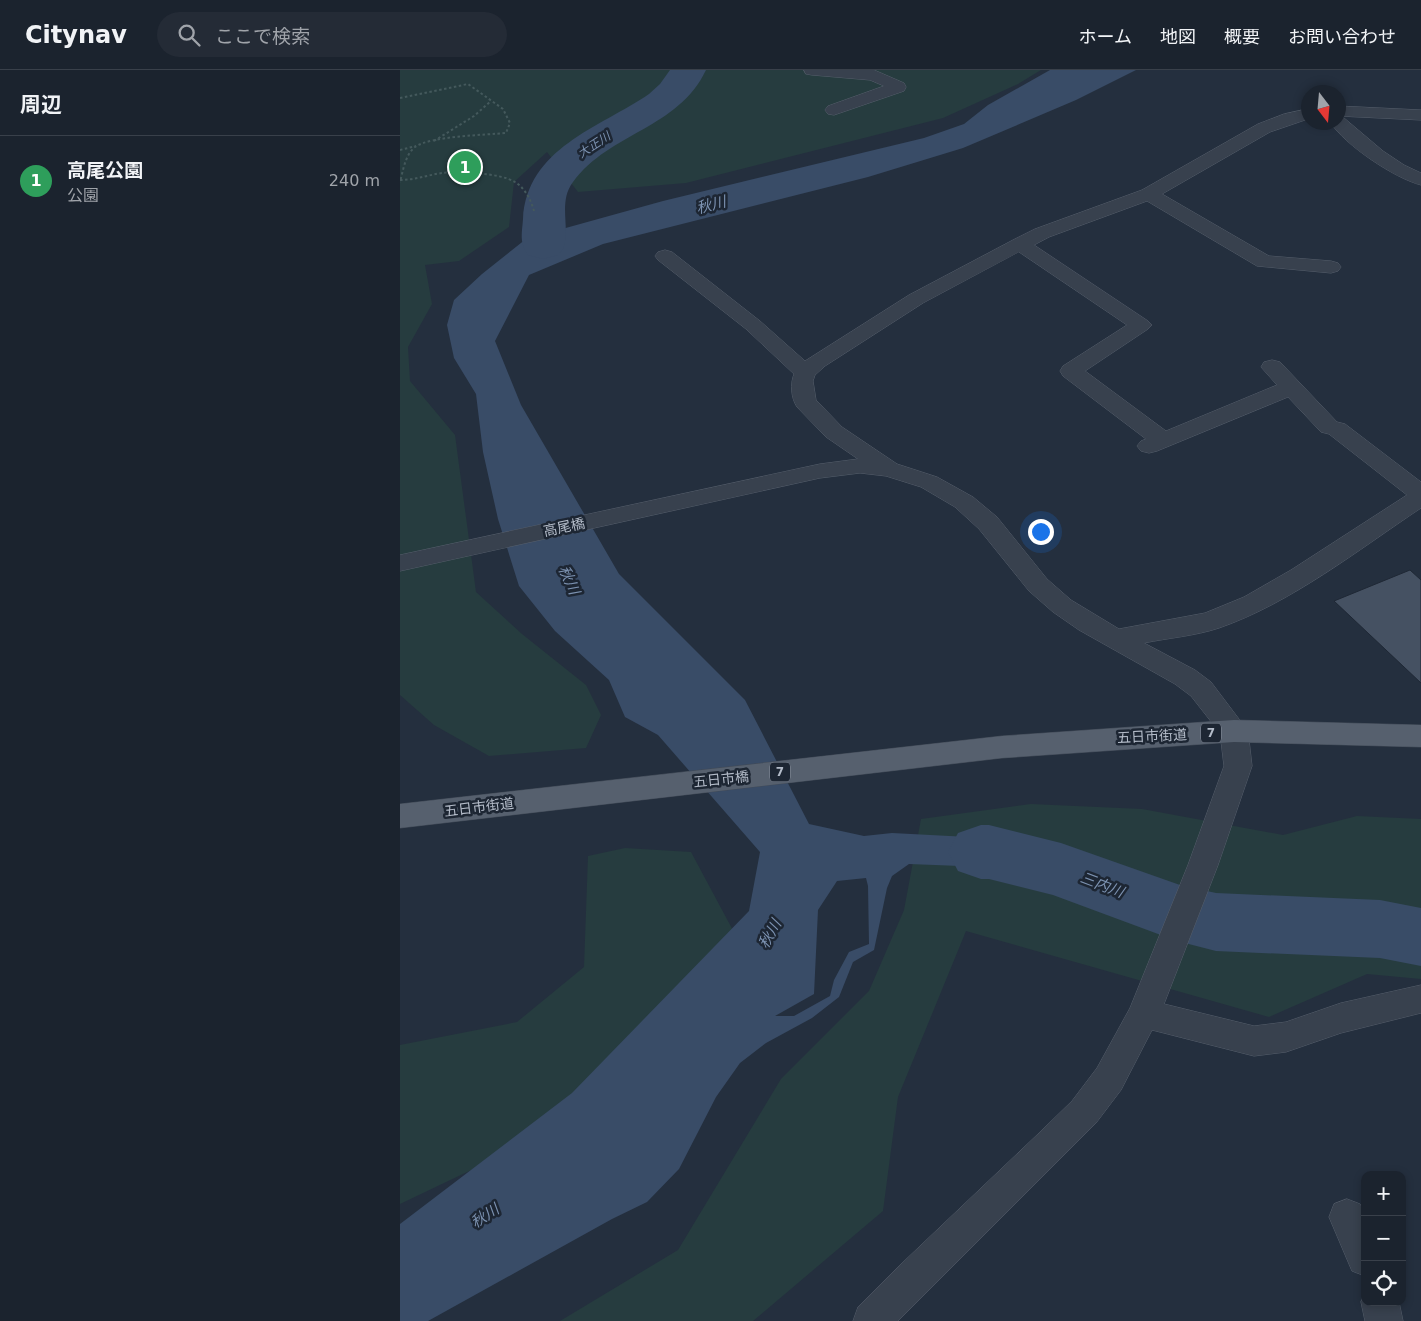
<!DOCTYPE html>
<html lang="ja">
<head>
<meta charset="utf-8">
<style>
	body { margin:0; font-family:"DejaVu Sans","Noto Sans JP",sans-serif; background:#242b36; color:#f1f3f6 }
	.controls { position:absolute; right:15px; bottom:15px; display:grid; overflow:hidden; border-radius:10px; box-shadow:0 2px 8px #0003 }
	.controls button { width:45px; height:45px; display:grid; place-items:center; padding:0; border:0; border-bottom:1px solid #39404a; background:#1b232e; color:#f1f3f6; font:25px sans-serif }
	.compass { position:absolute; left:901px; top:15px; width:45px; height:45px; border-radius:50%; background:#1b232e; box-shadow:0 2px 8px #0003; rotate:164deg }
	.you { position:absolute; left:640px; top:461px; width:18px; height:18px; margin:-12px; border:4px solid #fff; border-radius:50%; background:#1a73e8; box-shadow:0 0 0 8px #1a73e833 }
	.badge { display:grid; place-items:center; width:32px; height:32px; border-radius:50%; background:#b45309; color:#fff; font-size:16px; font-weight:700 }
	.pin { position:absolute; translate:-50% -50%; border:2px solid #fff; box-shadow:0 1px 5px #0006 }
	.list { margin:0; padding:0; list-style:none }
	h2 { display:flex; justify-content:space-between; align-items:center; height:65px; margin:0; padding:0 20px; font-size:21px }
	h2 small { font-size:16px; font-weight:400; color:#a0a4aa }
	.list li { display:grid; grid-template-columns:32px 1fr auto; gap:15px; align-items:center; box-sizing:border-box; height:90px; padding:0 20px; border-top:1px solid #39404a }
	.list b { display:block; font-size:19px; white-space:nowrap }
	.list p { margin:0; font-size:16px; white-space:nowrap; color:#a0a4aa }
	.list em { font-size:16px; font-style:normal; color:#a0a4aa }
	.icon { flex:none; width:28px; height:28px; fill:none; stroke:currentColor; stroke-width:2; stroke-linecap:round; stroke-linejoin:round }
	.map { position:relative; flex:none; width:1021px; height:1251px; overflow:hidden }
	header { display:flex; align-items:center; gap:30px; box-sizing:border-box; height:70px; padding:0 25px; background:#1b232e; border-bottom:1px solid #39404a }
	header strong { font-size:24px }
	nav { display:flex; gap:28px; margin-inline-start:auto; font-size:18px }
	.search { width:350px; height:45px; background:#242b36; display:flex; align-items:center; gap:12px; box-sizing:border-box; padding:0 18px; border-radius:28px; color:#a0a4aa; font-size:19px }
	main { display:flex }
	aside { flex:1; background:#1b232e }
	.map>svg:first-child { display:block }
	.green { fill:#263c3f }
	.water { fill:#394c67; fill-rule:evenodd }
	.lines { fill:none; stroke-linecap:round; stroke-linejoin:round }
	.river { fill:#394c67; fill-rule:evenodd }
	.building { fill:#455162; stroke:#1f2835 }
	.minor-casing { stroke:#565f6c; stroke-width:1 }
	.major-casing { stroke:#414a57; stroke-width:1 }
	.path { stroke:#44595c; stroke-width:2; stroke-dasharray:2.5 2.5; stroke-linecap:butt }
	.minor { fill:#38414e; fill-rule:evenodd }
	.major { fill:#56606e; fill-rule:evenodd }
	.labels { text-anchor:middle; stroke-width:5; stroke-linejoin:round; paint-order:stroke }
	.far-water-label { font-size:12px; font-style:italic; fill:#7c92b1; stroke:#1d2633 }
	.shield { fill:#1d2633; stroke:#878f9c; stroke-width:1 }
	.shield-label { font-size:12px; font-weight:bold; fill:#b4bcc9 }
	.street-label { font-size:14px; fill:#b4bcc9; stroke:#1d2633 }
	.water-label { font-size:15px; font-style:italic; fill:#7c92b1; stroke:#1d2633 }
</style>
</head>
<body>
<header>
<strong>Citynav</strong>
<div class="search"><svg class="icon" aria-label="search" viewBox="0 0 24 24"><circle cx="10" cy="10" r="6"/><path d="M15 15l6 6"/></svg>ここで検索</div>
<nav><a>ホーム</a><a>地図</a><a>概要</a><a>お問い合わせ</a></nav>
</header>
<main>
<aside>
<h2>周辺<small></small></h2>
<ul class="list">
<li><span class="badge" style="background:#2e9e5b">1</span><div><b>高尾公園</b><p>公園</p></div><em>240 m</em></li>
</ul>
</aside>
<div class="map">
<svg width="1021" height="1251" viewBox="0 0 1021 1251">
	<rect width="100%" height="100%" fill="#242f3e"/>
	<!-- green -->
	<g class="green">
		<path d="M0 0H641L618 14 543 48 286 113 178 122 147 82 114 112 109 157 59 191 25 195 32 234 8 277 10 311 55 365 76 522 122 564 186 615 201 645 186 678 89 686 34 655 0 625Z"/>
		<path d="M631 734 742 739 883 765 957 746 1021 749V909L967 904 869 947 566 861 498 1027 483 1141 353 1251H160L278 1180 381 1009 469 921 504 840 521 749Z"/>
		<path d="M225 778 291 782 336 866 155 1060 0 1134V975L117 952 184 897 188 786Z"/>
	</g>
	<!-- water -->
	<path class="water" d="M650 0H736L676 30 563 78 468 107 203 174 129 205 95 271 121 335 219 504 345 630 409 754 464 766 492 763 607 769 661 800 509 794 492 806 487 818 474 880 453 892 439 927 412 948 366 973 340 993 316 1027 279 1099 247 1132 212 1149 28 1251H0V1154L172 1023 349 841 360 782 258 665 225 647 209 610 155 561 119 516 98 449 83 382 76 324 54 288 47 255 54 230 82 204 126 169 263 131 524 68 564 54 588 35ZM466 808 468 816 469 874 449 882 434 910 430 926 394 946H375L414 924 418 840 437 811Z"/>
	<g class="lines">
		<!-- river -->
		<g class="river">
			<path d="M270 0H306C278 59 210 62 173 112 158 132 170 156 164 176 164 179 160 182 158 185L143 189 128 185C119 172 122 164 123 149 127 78 199 58 249 24L260 14Z"/>
			<path d="M581 755H589L661 773 780 815 816 823 980 830 1021 838V896L980 888 816 881 777 871 653 825 589 809H581L558 801 548 782 558 763Z"/>
		</g>
	</g>
	<!-- building -->
	<path class="building" d="M1010 500 1021 510V613L934 531Z"/>
	<g class="lines">
		<!-- minor casing -->
		<g class="minor-casing">
			<g id="minor">
				<path d="M404 0H474L504 13 506 17 504 21 434 45 428 44 425 40 428 36 484 16 470 10 412 5 406 4Z"/>
				<path d="M938 36 1021 40V50L938 46Z"/>
				<path d="M908 39V49L870 62 762 124 869 186 931 191 938 193 941 197 938 201 931 203 857 196 747 131 649 167 634 175 748 251 752 255 748 259 685 301 766 361 877 315 861 297 864 292 872 290 880 292 937 352 945 354 1021 412V438C958 480 891 533 819 558 795 566 768 568 744 573L795 600 811 612 848 661 852 696 818 795 764 934 854 956 886 952 941 933 1021 915V943L941 963 886 982 854 986 752 960 721 1020 696 1053 498 1251H453L458 1237 498 1197 638 1064 672 1031 697 998 730 938 788 795 824 696 820 663 791 626 775 614 679 560 653 542 629 521 579 459 555 437 521 417 486 406 460 403 420 408 0 501V485L420 394 458 389 426 367 397 337C391 328 390 314 394 304L346 259 258 190 255 186 258 182 265 180 272 182 360 251 405 291 509 225 613 170 635 159 742 120 858 54 884 44ZM619 182 727 255 663 296 660 301 663 306 746 369 741 371 737 376 741 381 749 383 757 381 888 327 921 362 929 364 1007 425 891 500 844 527 805 543 719 559 671 530 647 509 597 447 573 427 537 407 497 394 442 357 416 330 413 311 415 305 425 296 523 233Z"/>
				<path d="M938 47 944 48 983 81 1004 95 1021 103V115C994 108 945 75 930 52H938Z"/>
				<path d="M947 1129 960 1134 965 1145V1206L952 1201 929 1147 934 1134Z"/>
				<path d="M965 1223V1232H999L1003 1251H965L961 1232Z"/>
			</g>
		</g>
		<!-- major casing -->
		<g class="major-casing">
			<path id="major" d="M834 650 1021 655V677L834 672 602 688 0 758V734L602 666Z"/>
		</g>
		<!-- path -->
		<g class="path">
			<path d="M0 28 68 14 103 39 110 53 106 63C86 65 30 66 15 77 5 85 3 101 0 112"/>
			<path d="M34 71 74 46 91 31"/>
			<path d="M0 80 16 76"/>
			<path d="M0 110C15 110 28 105 42 103 60 101 100 103 115 112 125 118 131 130 134 141"/>
		</g>
		<!-- minor -->
		<use href="#minor" class="minor"/>
		<!-- major -->
		<use href="#major" class="major"/>
	</g>
	<g class="labels">
		<!-- far-water labels -->
		<g class="far-water-label">
			<text transform="translate(194 75) rotate(-33)" y="4">大正川</text>
		</g>
		<!-- shield labels -->
		<g class="shield">
			<rect x="801" y="653.5" width="20" height="19" rx="4"/>
			<rect x="370" y="692.5" width="20" height="19" rx="4"/>
		</g>
		<g class="shield-label">
			<text x="811" y="667">7</text>
			<text x="380" y="706">7</text>
		</g>
		<!-- street labels -->
		<g class="street-label">
			<text transform="translate(164 457) rotate(-12)" y="5">高尾橋</text>
			<text transform="translate(752 666) rotate(-3)" y="5">五日市街道</text>
			<text transform="translate(321 709) rotate(-6)" y="5">五日市橋</text>
			<text transform="translate(79 737) rotate(-7)" y="5">五日市街道</text>
		</g>
		<!-- water labels -->
		<g class="water-label">
			<text transform="translate(311 135) rotate(-14)" y="5">秋川</text>
			<text transform="translate(169 510) rotate(66)" y="5">秋川</text>
			<text transform="translate(702 815) rotate(21)" y="5">三内川</text>
			<text transform="translate(370 864) rotate(-61)" y="5">秋川</text>
			<text transform="translate(85 1146) rotate(-34)" y="5">秋川</text>
		</g>
	</g>
</svg>
<div class="controls">
<button>+</button>
<button>−</button>
<button><svg class="icon" aria-label="locate" viewBox="0 0 24 24"><circle cx="12" cy="12" r="6"/><path d="M12 2v4M12 18v4M2 12h4M18 12h4"/></svg></button>
</div>
<svg class="compass" viewBox="-18 -18 36 36"><path d="M0-13l5 13h-10z" fill="#e53935"/><path d="M0 13l5-13h-10z" fill="#a0a4aa"/></svg>
<div class="you"></div>
<div class="pin badge" style="left:65px;top:97px;background:#2e9e5b">1</div>
</div>
</main>
</body>
</html>
